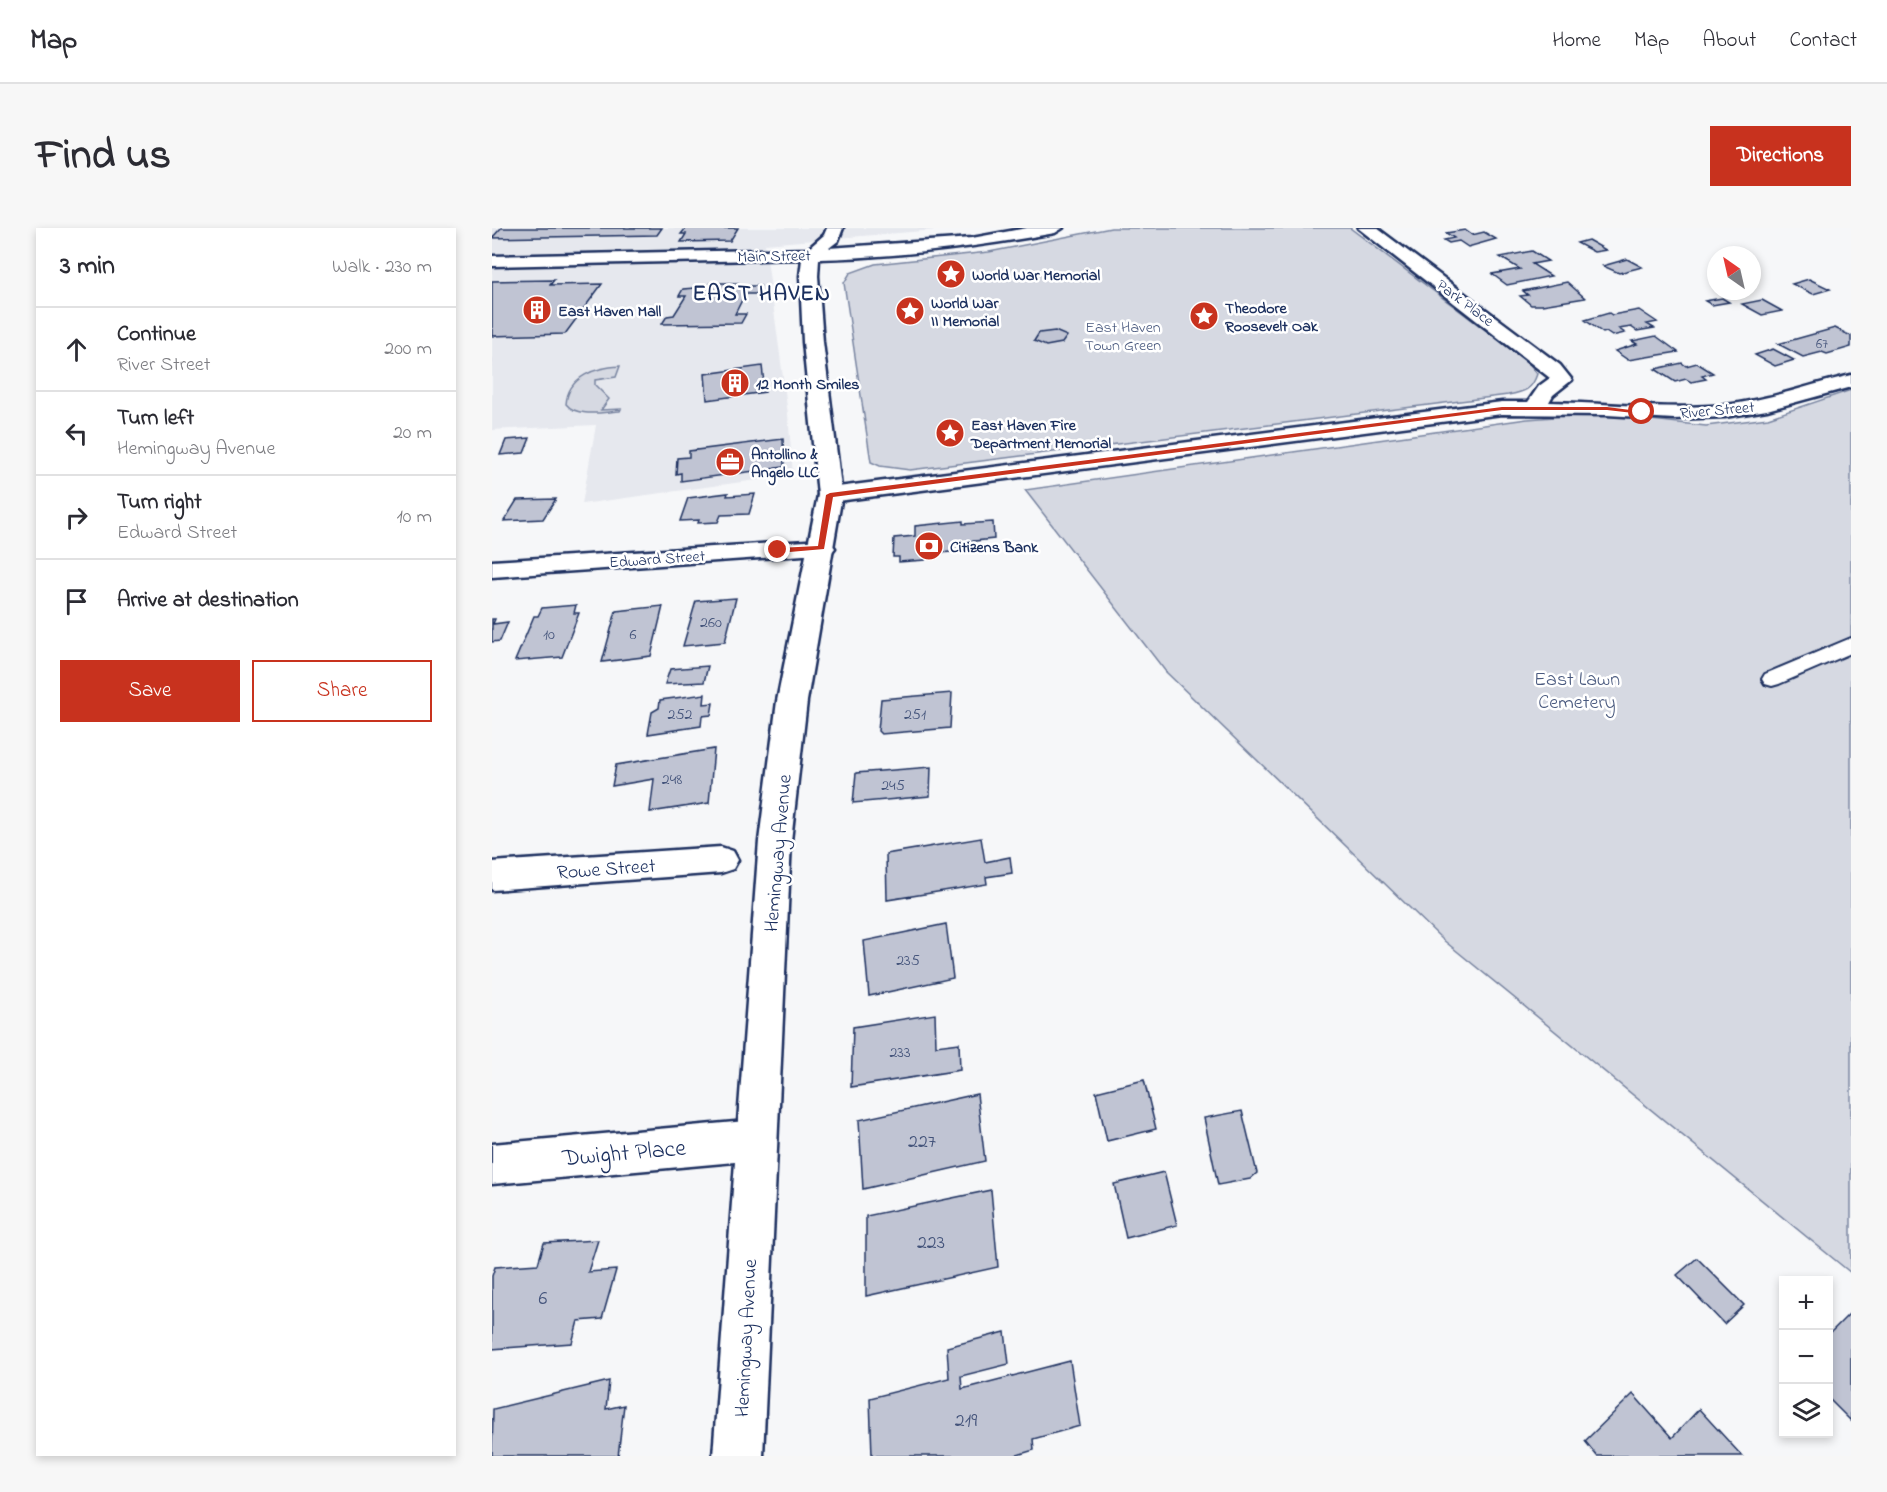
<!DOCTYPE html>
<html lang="en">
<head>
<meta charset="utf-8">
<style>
	body { margin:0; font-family:"Indie Flower",sans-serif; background:#f7f7f7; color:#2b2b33 }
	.controls { position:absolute; right:18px; bottom:18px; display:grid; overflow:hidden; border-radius:0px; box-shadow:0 3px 9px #0003 }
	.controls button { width:54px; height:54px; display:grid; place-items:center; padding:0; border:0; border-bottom:2px solid #e1e1e2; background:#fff; color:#2b2b33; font:30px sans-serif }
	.compass { position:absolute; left:1215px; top:18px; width:54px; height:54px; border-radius:50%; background:#fff; box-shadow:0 3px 9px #0003; rotate:326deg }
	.stop { position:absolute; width:18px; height:18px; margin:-14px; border:4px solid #c8321e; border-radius:50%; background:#fff }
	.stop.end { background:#c8321e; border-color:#fff; box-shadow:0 2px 6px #0008 }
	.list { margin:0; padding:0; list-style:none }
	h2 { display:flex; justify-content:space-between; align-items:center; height:78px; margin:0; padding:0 24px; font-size:26px }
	h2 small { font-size:20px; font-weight:400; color:#7c7c81 }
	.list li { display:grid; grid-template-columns:39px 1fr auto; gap:18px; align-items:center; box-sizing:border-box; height:84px; padding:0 24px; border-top:2px solid #e1e1e2 }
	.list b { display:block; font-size:22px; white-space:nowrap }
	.list p { margin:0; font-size:20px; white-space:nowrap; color:#7c7c81 }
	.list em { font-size:20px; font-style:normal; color:#7c7c81 }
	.actions { display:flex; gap:12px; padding:18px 24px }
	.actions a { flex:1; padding:14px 0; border:2px solid #c8321e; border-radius:0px; text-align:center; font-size:21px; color:#c8321e }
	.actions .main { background:#c8321e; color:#fff }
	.icon { flex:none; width:33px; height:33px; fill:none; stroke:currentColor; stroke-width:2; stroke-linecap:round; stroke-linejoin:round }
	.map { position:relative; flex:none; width:1359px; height:1228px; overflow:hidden; border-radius:0px }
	header { display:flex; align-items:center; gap:36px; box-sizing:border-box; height:84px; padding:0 30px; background:#fff; border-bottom:2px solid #e1e1e2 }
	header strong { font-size:28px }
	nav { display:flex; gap:33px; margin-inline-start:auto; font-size:21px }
	.intro { display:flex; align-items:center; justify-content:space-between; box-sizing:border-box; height:144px; padding:0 36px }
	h1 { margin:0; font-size:42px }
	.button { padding:15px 27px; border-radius:0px; background:#c8321e; color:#fff; font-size:21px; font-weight:700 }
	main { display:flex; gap:36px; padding:0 36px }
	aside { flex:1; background:#fff; border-radius:0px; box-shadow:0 3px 9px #0003 }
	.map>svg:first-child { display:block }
	.built { fill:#e6e8ee }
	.green { fill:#d6d9e2; stroke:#7884a0; stroke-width:1.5 }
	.building { fill:#c0c4d3; stroke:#1b2f5e; stroke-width:1.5 }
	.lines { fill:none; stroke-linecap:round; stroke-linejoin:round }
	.lane-casing { stroke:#1b2f5e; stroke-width:4 }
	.street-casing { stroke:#1b2f5e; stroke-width:5 }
	.secondary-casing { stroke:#1b2f5e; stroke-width:5 }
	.lane { fill:#fff; fill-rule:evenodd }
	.street { fill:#fff; fill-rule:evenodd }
	.secondary { fill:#fff; fill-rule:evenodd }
	.route { fill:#c8321e }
	.labels { text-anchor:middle; stroke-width:5; stroke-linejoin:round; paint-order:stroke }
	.far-number-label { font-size:14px; fill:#44547b }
	.far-street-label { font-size:16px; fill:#1b2f5e; stroke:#fff }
	.far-poi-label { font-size:16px; font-weight:bold; fill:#1b2f5e; stroke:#fff; text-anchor:start }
	.far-park-label { font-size:16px; fill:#4a5a7f; stroke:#fff }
	.number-label { font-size:16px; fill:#44547b }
	.park-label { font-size:20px; fill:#4a5a7f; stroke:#fff }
	.street-label { font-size:20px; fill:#1b2f5e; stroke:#fff }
	.near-number-label { font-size:20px; fill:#44547b }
	.far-district-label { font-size:22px; font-weight:bold; letter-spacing:1.5px; fill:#1b2f5e; stroke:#fff }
	.near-street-label { font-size:24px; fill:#1b2f5e; stroke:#fff }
</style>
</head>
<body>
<header>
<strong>Map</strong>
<nav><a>Home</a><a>Map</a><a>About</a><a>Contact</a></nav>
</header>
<div class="intro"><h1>Find us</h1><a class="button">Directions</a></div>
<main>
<aside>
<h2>3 min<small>Walk · 230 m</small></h2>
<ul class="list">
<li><svg class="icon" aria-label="ahead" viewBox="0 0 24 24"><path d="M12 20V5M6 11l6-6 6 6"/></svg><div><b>Continue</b><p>River Street</p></div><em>200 m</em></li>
<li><svg class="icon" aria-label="left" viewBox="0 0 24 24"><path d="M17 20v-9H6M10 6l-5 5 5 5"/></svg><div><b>Turn left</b><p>Hemingway Avenue</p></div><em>20 m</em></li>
<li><svg class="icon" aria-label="right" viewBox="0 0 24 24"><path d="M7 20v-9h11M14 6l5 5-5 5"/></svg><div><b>Turn right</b><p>Edward Street</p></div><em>10 m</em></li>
<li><svg class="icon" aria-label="arrive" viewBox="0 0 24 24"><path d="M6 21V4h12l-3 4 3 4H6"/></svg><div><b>Arrive at destination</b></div></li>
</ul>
<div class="actions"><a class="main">Save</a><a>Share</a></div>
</aside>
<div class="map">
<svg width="1359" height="1228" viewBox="0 0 1359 1228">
	<rect width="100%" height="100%" fill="#f6f7f9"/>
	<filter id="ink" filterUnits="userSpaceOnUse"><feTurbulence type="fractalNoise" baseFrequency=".0167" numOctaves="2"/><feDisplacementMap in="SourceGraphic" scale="12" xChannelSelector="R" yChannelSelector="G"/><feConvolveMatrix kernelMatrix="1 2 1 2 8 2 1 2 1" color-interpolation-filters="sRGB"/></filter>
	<g filter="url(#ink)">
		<!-- built -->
		<path class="built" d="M0 0H467L273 16 296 186 301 247 90 276 104 197 0 202Z"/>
		<!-- green -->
		<g class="green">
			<path d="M619 0H858L1037 135 1045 146C1040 162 1032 164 1016 167L418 242 388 238 379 234 352 55 358 45 383 36 497 24Z"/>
			<path d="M128 138 124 149 103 152V157L117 171 109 182 129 181 128 183C111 184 85 190 74 176 76 148 105 139 128 138Z"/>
			<path d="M1359 162V1045L950 711 674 444 533 262 1035 191 1105 186 1214 198 1276 190Z"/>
		</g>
		<!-- building -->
		<g class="building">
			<path d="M9 0H170L165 7 0 10Z"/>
			<path d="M194 0H246L238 13 189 14 194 6H189Z"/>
			<path d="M973 2 980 7 992 4 1004 11 976 19 967 13 957 15 952 12 962 10 954 5Z"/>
			<path d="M1096 12 1114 22 1102 24 1085 15Z"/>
			<path d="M1040 23 1056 33 1040 36 1059 48 1015 57 1000 46 1028 41 1008 29Z"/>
			<path d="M1135 31 1150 39 1127 45 1111 38Z"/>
			<path d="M1317 51 1338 61 1321 66 1300 56Z"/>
			<path d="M62 52 58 57 110 56 73 106 0 108V53Z"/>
			<path d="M1075 54 1093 70 1050 77H1039L1028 68 1036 67 1031 63Z"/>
			<path d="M218 55H246L245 58H268L264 66H253L243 86H254L249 95 170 96 175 88 182 87 194 68H187L191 61 216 59Z"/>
			<path d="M1230 70 1237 74 1220 77 1213 73Z"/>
			<path d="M1270 72 1290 83 1270 87 1250 76Z"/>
			<path d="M1147 82 1165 94 1155 96 1162 100 1145 103 1139 99 1127 101 1133 105 1120 108 1114 104 1111 105 1093 92 1117 85 1120 87Z"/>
			<path d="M1343 100 1359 108V119L1335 126 1330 124 1311 129 1286 116Z"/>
			<path d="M563 103 575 108 570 115 554 118 542 113 547 105Z"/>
			<path d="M1164 108 1186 124 1136 132 1123 123 1145 116 1140 113Z"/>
			<path d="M1281 121 1302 132 1283 138 1263 127Z"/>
			<path d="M1190 135 1194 138 1205 135 1221 145 1210 148 1214 151 1199 154 1194 151 1183 154 1163 141Z"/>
			<path d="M270 138 273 164 215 172 213 146Z"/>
			<path d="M38 210 32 225 8 227 14 212Z"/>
			<path d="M291 211 292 239 189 253V245L184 246 185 230 197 229V223Z"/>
			<path d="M236 265 235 268 263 266 257 286 229 287 226 294 206 295 207 292 188 293 196 270Z"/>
			<path d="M64 271 51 291 12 293 25 272Z"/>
			<path d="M471 293V296L501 294 502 311 473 314V323L433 326V332L407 334V329H401L402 310 423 308V298Z"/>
			<path d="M244 370 233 414 191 418 204 373Z"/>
			<path d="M84 377 82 385H87L70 429 23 433 42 388H46L50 380Z"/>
			<path d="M171 378 159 428 110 434 124 383Z"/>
			<path d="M0 391H3L1 396 16 394 8 413 0 414Z"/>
			<path d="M216 438 212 454 173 456 178 441Z"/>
			<path d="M460 465 458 500 389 506 386 503 389 471Z"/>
			<path d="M213 466 212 476 221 475 219 487 210 488 209 498 156 506 160 484 167 480 168 472Z"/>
			<path d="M222 521 217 575 158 584 162 551 120 558 124 537Z"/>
			<path d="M439 539 438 568 361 575 364 545Z"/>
			<path d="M489 610 493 634 518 629 520 645 494 649 495 656 395 672 394 626Z"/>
			<path d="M454 696 461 750 377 768 372 713Z"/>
			<path d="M443 786 444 818 467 815 468 842 359 859 361 799Z"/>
			<path d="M652 852 664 901 615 913 604 864Z"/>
			<path d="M485 866 493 933 371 961 367 892Z"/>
			<path d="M750 883 765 945 758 951 726 957 712 890Z"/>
			<path d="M672 944 685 997 634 1010 622 956Z"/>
			<path d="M499 962 506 1039 374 1068V988Z"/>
			<path d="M106 1012 96 1044 124 1042 110 1091 86 1093 80 1115 0 1121V1048L3 1039 46 1036 52 1015Z"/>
			<path d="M1205 1030 1252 1077 1232 1096 1185 1047Z"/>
			<path d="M1359 1084V1193L1336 1170V1107Z"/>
			<path d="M513 1104 517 1136 469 1148 470 1161 578 1133 588 1198 541 1211 542 1222 522 1228H380L378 1170 457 1150 455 1119Z"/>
			<path d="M117 1153 114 1181 132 1177 126 1228H0L1 1181Z"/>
			<path d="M1141 1166 1180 1210 1207 1181 1250 1228H1105L1093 1213Z"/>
		</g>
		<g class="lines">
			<!-- lane casing -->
			<g class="lane-casing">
				<path id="lane" d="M1359 410V425L1287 456 1280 458 1273 456 1270 451 1273 446Z"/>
			</g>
			<!-- street casing -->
			<g class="street-casing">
				<g id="street">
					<path d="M866 0H885L1068 137 1080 152 1061 167 1057 174C1115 175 1175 182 1233 177 1276 172 1317 157 1359 147V159L1275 182 1233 189 1182 191 1115 187 1010 186 338 274 330 272 326 267 330 262 338 260 1010 174H1036L1047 158 1058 150Z"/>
					<path d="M330 312 339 315 343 320 339 325 0 349V333Z"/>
					<path d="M229 619 241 623 246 632 241 641 229 645 0 662V634Z"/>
					<path d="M265 892 279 898 285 912 279 926 265 932 0 956V916Z"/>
				</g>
			</g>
			<!-- secondary casing -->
			<g class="secondary-casing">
				<path id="secondary" d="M335 0H351L346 13 337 20 480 10 535 0H571L563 5C485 19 407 29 327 31L326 48 331 114 350 267 315 473 299 613 271 1228H221L267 613 285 473 326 267 311 114 308 48 310 31 0 38V28L316 21 332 7Z"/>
			</g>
			<!-- lane -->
			<use href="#lane" class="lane"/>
			<!-- street -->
			<use href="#street" class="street"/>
			<!-- secondary -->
			<use href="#secondary" class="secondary"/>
		</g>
	</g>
	<!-- route -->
	<path class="route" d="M1010 179H1115L1154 184 1150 186 1115 182H1010L341 269 332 321 286 325 283 322 286 320 326 318 334 267 338 265Z"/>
	<!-- icons -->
	<defs>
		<g id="sight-disc" transform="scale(1.5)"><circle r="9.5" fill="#c8321e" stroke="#fff"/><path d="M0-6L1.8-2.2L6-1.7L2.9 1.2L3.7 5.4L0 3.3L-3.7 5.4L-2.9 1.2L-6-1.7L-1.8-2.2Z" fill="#fff"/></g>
		<g id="building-disc" transform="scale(1.5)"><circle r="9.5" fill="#c8321e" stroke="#fff"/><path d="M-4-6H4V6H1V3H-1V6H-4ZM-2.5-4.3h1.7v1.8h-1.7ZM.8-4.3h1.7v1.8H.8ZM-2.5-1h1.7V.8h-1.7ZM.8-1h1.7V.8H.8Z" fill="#fff"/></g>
		<g id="office-disc" transform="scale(1.5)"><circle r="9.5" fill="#c8321e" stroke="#fff"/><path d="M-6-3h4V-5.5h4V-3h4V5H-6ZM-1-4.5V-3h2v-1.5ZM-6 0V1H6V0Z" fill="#fff"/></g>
		<g id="bank-disc" transform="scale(1.5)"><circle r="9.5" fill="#c8321e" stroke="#fff"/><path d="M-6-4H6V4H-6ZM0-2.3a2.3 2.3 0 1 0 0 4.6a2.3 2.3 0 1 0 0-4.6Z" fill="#fff"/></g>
	</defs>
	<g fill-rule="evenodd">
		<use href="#sight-disc" x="459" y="46"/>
		<use href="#building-disc" x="45" y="82"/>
		<use href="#sight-disc" x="418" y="83"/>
		<use href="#sight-disc" x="712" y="88"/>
		<use href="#building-disc" x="243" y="155"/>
		<use href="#sight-disc" x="458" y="205"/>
		<use href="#office-disc" x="238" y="234"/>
		<use href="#bank-disc" x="437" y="318"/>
	</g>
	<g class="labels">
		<!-- far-number labels -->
		<g class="far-number-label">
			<text x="1330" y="120">67</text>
		</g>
		<!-- far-street labels -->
		<g class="far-street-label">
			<text transform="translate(282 27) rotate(-1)" y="6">Main Street</text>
			<text transform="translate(974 74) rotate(37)" y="6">Park Place</text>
			<text transform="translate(1225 181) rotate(-5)" y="6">River Street</text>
			<text transform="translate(165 330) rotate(-4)" y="6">Edward Street</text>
		</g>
		<!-- far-poi labels -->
		<g class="far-poi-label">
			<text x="480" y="52">World War Memorial</text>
			<text x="439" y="80">World War<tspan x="439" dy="18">II Memorial</tspan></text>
			<text x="733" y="85">Theodore<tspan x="733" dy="18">Roosevelt Oak</tspan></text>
			<text x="66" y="88">East Haven Mall</text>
			<text x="264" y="161">12 Month Smiles</text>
			<text x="479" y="202">East Haven Fire<tspan x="479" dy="18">Department Memorial</tspan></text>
			<text x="259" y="231">Antollino &amp;<tspan x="259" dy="18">Angelo LLC</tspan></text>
			<text x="458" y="324">Citizens Bank</text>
		</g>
		<!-- far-park labels -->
		<g class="far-park-label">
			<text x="631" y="104">East Haven<tspan x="631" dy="18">Town Green</tspan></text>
		</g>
		<!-- number labels -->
		<g class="number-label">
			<text x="219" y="399">260</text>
			<text x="57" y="411">10</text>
			<text x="141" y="411">6</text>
			<text x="188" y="491">252</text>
			<text x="423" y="491">251</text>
			<text x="180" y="556">248</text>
			<text x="401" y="562">245</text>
			<text x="416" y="737">235</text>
			<text x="408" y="829">233</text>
		</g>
		<!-- park labels -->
		<g class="park-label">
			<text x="1085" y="457">East Lawn<tspan x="1085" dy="23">Cemetery</tspan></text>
		</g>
		<!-- street labels -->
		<g class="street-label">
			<text transform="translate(285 625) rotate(-85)" y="7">Hemingway Avenue</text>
			<text transform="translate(114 640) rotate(-4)" y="7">Rowe Street</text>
			<text transform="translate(253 1110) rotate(-87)" y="7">Hemingway Avenue</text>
		</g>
		<!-- near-number labels -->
		<g class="near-number-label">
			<text x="430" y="919">227</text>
			<text x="439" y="1020">223</text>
			<text x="51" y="1076">6</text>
			<text x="474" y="1198">219</text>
		</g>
		<!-- far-district labels -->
		<g class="far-district-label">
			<text x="270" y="72">EAST HAVEN</text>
		</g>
		<!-- near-street labels -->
		<g class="near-street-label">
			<text transform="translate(132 924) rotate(-5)" y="8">Dwight Place</text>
		</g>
	</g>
</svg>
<div class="controls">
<button>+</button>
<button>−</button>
<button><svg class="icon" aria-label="layers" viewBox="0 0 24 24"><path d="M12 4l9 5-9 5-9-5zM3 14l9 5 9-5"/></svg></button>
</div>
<svg class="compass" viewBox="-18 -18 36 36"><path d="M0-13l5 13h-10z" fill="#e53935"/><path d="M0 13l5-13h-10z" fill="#7c7c81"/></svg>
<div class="stop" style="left:1150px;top:184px"></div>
<div class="stop end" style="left:286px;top:322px"></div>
</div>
</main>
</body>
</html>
